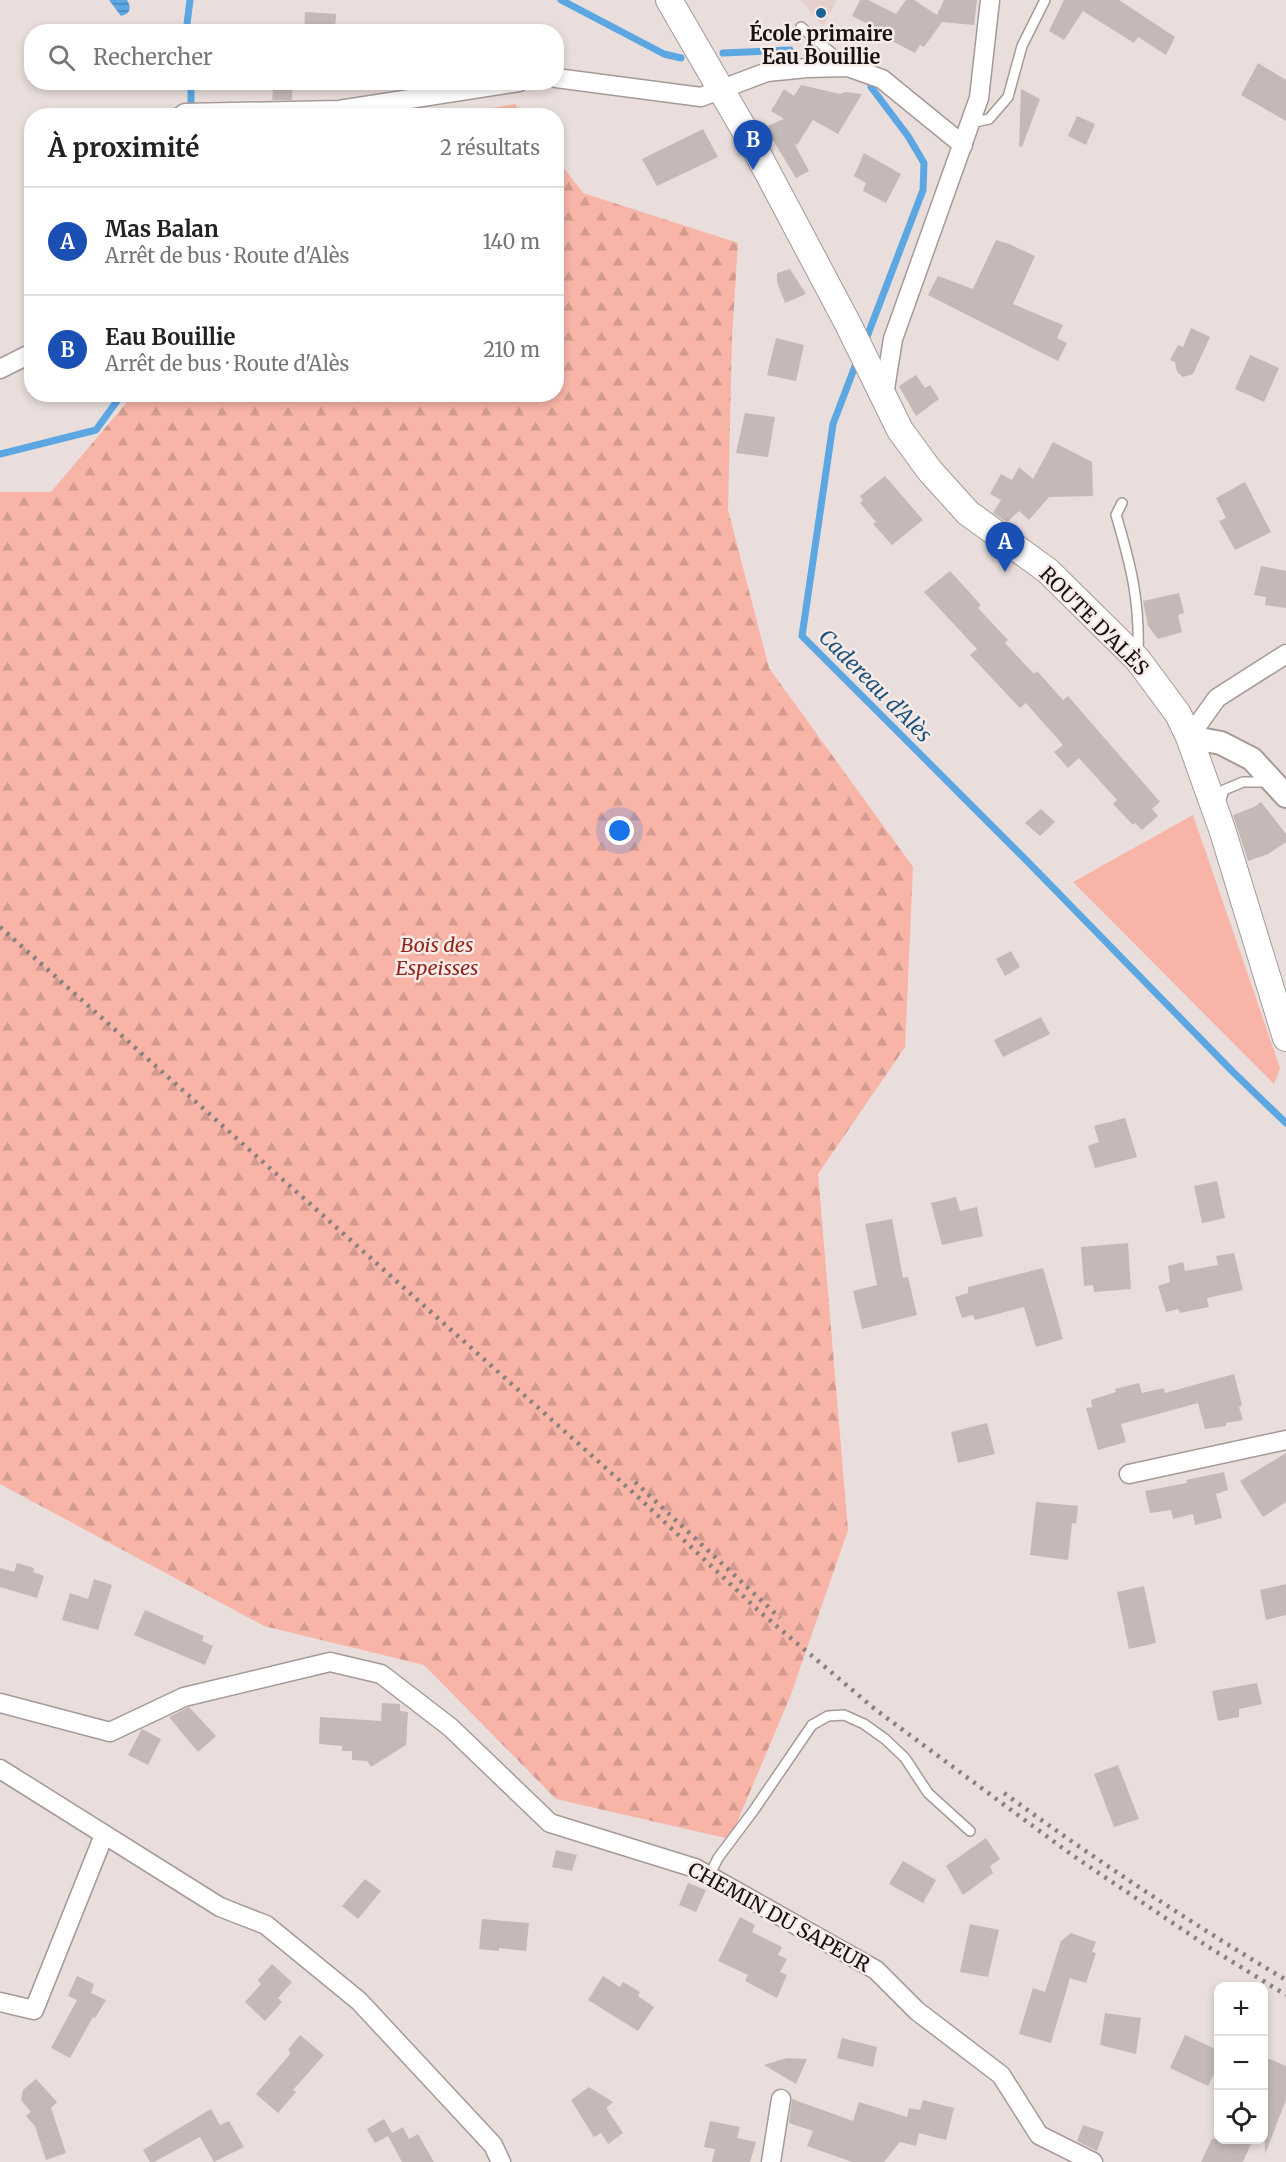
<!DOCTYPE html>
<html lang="fr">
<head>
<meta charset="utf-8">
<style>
	body { margin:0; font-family:Merriweather,serif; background:#f6f6f6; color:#222 }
	.controls { position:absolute; right:18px; bottom:18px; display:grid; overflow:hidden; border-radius:12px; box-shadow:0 3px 9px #0003 }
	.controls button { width:54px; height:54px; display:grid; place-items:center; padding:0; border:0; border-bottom:2px solid #e0e0e0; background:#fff; color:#222; font:30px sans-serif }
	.you { position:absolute; left:620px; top:831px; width:21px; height:21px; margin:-15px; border:4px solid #fff; border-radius:50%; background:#1a73e8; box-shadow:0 0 0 9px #1a73e833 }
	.badge { display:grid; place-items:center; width:39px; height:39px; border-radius:50%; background:#196397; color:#fff; font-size:20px; font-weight:700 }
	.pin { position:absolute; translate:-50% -50px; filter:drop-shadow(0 2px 3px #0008) }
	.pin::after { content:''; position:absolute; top:32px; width:21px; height:18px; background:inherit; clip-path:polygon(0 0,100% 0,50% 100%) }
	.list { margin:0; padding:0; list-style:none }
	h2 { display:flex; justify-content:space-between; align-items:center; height:78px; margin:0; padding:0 24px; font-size:26px }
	h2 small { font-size:20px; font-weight:400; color:#767676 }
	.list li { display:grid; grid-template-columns:39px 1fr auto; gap:18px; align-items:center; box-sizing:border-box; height:108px; padding:0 24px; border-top:2px solid #e0e0e0 }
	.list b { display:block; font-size:22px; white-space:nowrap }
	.list p { margin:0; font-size:20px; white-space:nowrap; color:#767676 }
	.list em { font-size:20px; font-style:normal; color:#767676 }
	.icon { flex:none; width:33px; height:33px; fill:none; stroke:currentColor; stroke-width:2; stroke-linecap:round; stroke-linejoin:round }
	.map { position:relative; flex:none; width:1286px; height:2162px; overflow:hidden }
	.search { position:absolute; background:#fff; box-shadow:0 3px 9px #0003; left:24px; top:24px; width:540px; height:66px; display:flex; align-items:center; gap:15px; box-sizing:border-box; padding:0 21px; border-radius:24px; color:#767676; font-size:22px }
	.panel { position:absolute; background:#fff; box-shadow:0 3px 9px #0003; left:24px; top:108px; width:540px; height:294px; border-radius:24px }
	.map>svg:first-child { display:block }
	.built { fill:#e5d0cc }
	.grass { fill:#f7b4a7 }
	.forest { fill:url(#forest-firs) }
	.water { fill:url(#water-rules) }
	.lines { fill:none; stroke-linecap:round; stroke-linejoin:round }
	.stream { stroke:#5ca7e2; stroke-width:7 }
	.building { fill:#c4b9b6 }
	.service-casing { stroke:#a59a98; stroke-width:12 }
	.minor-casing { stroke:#a59a98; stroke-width:21 }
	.tertiary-casing { stroke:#a59a98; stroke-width:26 }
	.secondary-casing { stroke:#a59a98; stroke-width:28 }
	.service { stroke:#fff; stroke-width:9 }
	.minor { stroke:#fff; stroke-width:18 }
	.tertiary { stroke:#fff; stroke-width:22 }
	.secondary { stroke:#fff; stroke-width:26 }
	.rail { stroke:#88817e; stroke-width:4.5; stroke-dasharray:3 6; stroke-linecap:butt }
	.poi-dot { fill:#196397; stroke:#f7ebe9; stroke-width:2 }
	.labels { text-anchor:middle; stroke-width:5; stroke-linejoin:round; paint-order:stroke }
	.poi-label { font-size:20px; font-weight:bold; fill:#161211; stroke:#f7ebe9 }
	.street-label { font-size:20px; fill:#161211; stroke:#f7ebe9 }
	.park-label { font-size:20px; font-style:italic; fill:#922618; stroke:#f7ebe9 }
	.water-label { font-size:21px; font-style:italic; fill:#1d537b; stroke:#f7ebe9 }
</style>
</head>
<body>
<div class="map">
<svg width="1286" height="2162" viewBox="0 0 1286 2162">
	<defs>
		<pattern id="forest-firs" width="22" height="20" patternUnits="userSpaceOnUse" patternTransform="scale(1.5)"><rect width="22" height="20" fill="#f7b4a7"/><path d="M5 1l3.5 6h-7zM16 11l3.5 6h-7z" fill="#d39a8f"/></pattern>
		<pattern id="water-rules" width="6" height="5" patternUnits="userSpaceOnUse" patternTransform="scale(1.5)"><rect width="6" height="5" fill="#5ca7e2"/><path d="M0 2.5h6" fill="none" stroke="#4b87b6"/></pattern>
	</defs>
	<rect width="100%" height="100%" fill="#e9dedb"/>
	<!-- built -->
	<path class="built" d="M801 0H837L823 26Z"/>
	<!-- grass -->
	<path class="grass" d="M1193 815 1280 1068 1274 1084 1073 882Z"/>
	<!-- forest -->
	<g class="forest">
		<path d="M515 104 523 115H452Z"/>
		<path d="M557 159 583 193 738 243 732 336 728 510 769 668 913 867 905 1047 818 1174 848 1530 790 1697 730 1839 556 1799 424 1665 264 1626 0 1484V492H51L133 395 556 394Z"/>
	</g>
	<!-- water -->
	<path class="water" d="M109 0H127C132 8 130 14 121 16Z"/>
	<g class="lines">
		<!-- stream -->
		<g class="stream">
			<path d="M561 0 664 54 681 58"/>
			<path d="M186 32 190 0"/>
			<path d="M723 53 790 50"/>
			<path d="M191 82V113"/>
			<path d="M865 342 923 190 924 163 908 136 871 87"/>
			<path d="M857 361 833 424 802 636 1028 862 1232 1071 1286 1123"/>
			<path d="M0 454 96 430 122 394"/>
		</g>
	</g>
	<!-- building -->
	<g class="building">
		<path d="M860 0H868L896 14 906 0H914L937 15 944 0H977L974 25 942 22 924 47 920 45 915 53 890 40 892 36 852 16Z"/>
		<path d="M1064 0H1119L1175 37 1166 55 1138 37 1134 43 1083 11 1064 40 1049 31Z"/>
		<path d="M305 12 336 14 335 32H304Z"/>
		<path d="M1258 63 1286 80V121L1241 95Z"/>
		<path d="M274 82H293L292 100H272Z"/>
		<path d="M801 85 840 94 845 92 862 94 838 134 813 120 797 145 794 143 809 171 796 178 765 127 784 119 771 111 784 89 794 96Z"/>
		<path d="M1021 89 1040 99 1022 147 1019 146Z"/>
		<path d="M1077 116 1095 124 1086 145 1068 136Z"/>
		<path d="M703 129 718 157 657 186 642 159Z"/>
		<path d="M864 153 901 174 886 203 863 191 866 183 854 176Z"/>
		<path d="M996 240 1009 244 1035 256 1013 304 1063 325 1057 338 1067 343 1058 361 928 295 938 276 973 289Z"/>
		<path d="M790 269 806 294 785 303 777 282V273Z"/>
		<path d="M1191 328 1210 337 1193 374 1183 377 1177 372 1175 362 1170 360 1178 345 1183 347Z"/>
		<path d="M776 338 804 345 796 381 767 375Z"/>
		<path d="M1250 355 1279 368 1264 402 1235 389Z"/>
		<path d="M916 375 925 388 930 385 939 399 916 416 899 386Z"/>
		<path d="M745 413 775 417 768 457 736 453Z"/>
		<path d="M1053 442 1092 462 1093 496 1049 497 1029 520 1019 511 1007 522 993 513 1001 500 990 494 1001 474 1012 480 1019 467 1033 479Z"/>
		<path d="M885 476 923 520 892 545 873 524 876 522 860 503 863 500 860 496Z"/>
		<path d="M1245 482 1271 532 1235 550 1219 521 1226 518 1216 498Z"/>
		<path d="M1261 566 1286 571V608L1265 605 1266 597 1254 595Z"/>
		<path d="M950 571 981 605 978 608 1008 640 1005 643 1034 674 1037 671 1063 700 1068 696 1160 802 1152 809 1158 816 1142 830 1135 823 1133 825 1113 804 1117 800 1079 758 1068 768 1054 752 1063 745 1026 703 1020 708 970 655 977 649 924 592Z"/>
		<path d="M1179 593 1184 613 1178 615 1182 632 1158 639 1148 626 1143 601Z"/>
		<path d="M1261 802 1286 834V842L1268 854 1248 861 1233 815 1254 807Z"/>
		<path d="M1041 809 1055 822 1040 836 1025 823Z"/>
		<path d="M1011 951 1020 967 1005 976 996 959Z"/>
		<path d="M1041 1017 1050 1034 1003 1057 994 1040Z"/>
		<path d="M1125 1118 1137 1157 1095 1168 1088 1146 1099 1142 1094 1126Z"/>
		<path d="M1217 1181 1225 1218 1202 1223 1194 1186Z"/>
		<path d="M956 1197 960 1211 977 1207 983 1236 942 1245 931 1203Z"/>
		<path d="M892 1219 903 1278 908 1277 917 1315 862 1329 853 1291 877 1285 865 1224Z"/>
		<path d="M1128 1243 1131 1289 1094 1292 1093 1285 1084 1286 1081 1247Z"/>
		<path d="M1234 1253 1243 1290 1207 1298 1209 1307 1180 1313 1178 1309 1166 1312 1158 1286 1170 1282 1168 1266 1183 1262 1185 1271 1218 1265 1216 1256Z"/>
		<path d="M1043 1268 1063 1339 1036 1347 1024 1307 975 1320 973 1315 962 1318 955 1297 968 1293V1287Z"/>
		<path d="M1234 1374 1242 1405 1239 1407 1243 1420 1226 1423V1426L1205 1429 1198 1403 1121 1424 1126 1442 1098 1450 1086 1408 1092 1407 1091 1400 1116 1392 1115 1389 1139 1383 1142 1393 1164 1388 1165 1393Z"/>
		<path d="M987 1423 995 1454 958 1463 951 1432Z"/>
		<path d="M1286 1453V1502L1263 1517 1240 1481Z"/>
		<path d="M1224 1472 1228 1490 1216 1494 1222 1518 1195 1525 1193 1514 1173 1519 1171 1510 1150 1513 1145 1491 1187 1483 1186 1480Z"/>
		<path d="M1036 1502 1078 1506 1076 1524 1072 1523 1068 1560 1030 1555Z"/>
		<path d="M17 1563 34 1568 33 1572 44 1576 37 1598 0 1587V1568L14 1572Z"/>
		<path d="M94 1579 112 1585 98 1630 62 1620 70 1593 88 1599Z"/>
		<path d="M1286 1584V1615L1266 1620 1260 1590Z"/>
		<path d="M1144 1586 1156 1643 1129 1649 1117 1592Z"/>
		<path d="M145 1610 204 1636 202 1641 213 1646 205 1665 134 1635Z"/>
		<path d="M1257 1683 1262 1704 1239 1709V1717L1218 1721 1212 1691Z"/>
		<path d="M382 1703 400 1704V1711L408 1712 406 1745 371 1767 367 1761 352 1760V1751H342V1746L319 1744 320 1717 381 1721Z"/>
		<path d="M189 1707 216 1736 198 1752 169 1717Z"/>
		<path d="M142 1729 161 1739 148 1765 128 1755Z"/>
		<path d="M1118 1765 1139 1819 1114 1827 1094 1774Z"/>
		<path d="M986 1838 1000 1859 990 1866 993 1873 963 1895 946 1866Z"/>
		<path d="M556 1850 577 1855 572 1871 552 1867Z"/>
		<path d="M903 1861 936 1880 923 1903 889 1884Z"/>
		<path d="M365 1879 381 1891 358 1919 342 1906Z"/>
		<path d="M688 1883 706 1890 696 1912 679 1905Z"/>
		<path d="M740 1917 755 1925 752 1932 782 1947 778 1955 787 1959 780 1972 787 1975 777 1998 745 1981 748 1975 718 1961Z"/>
		<path d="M482 1919 529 1923 526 1951 499 1948V1951L479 1949Z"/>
		<path d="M970 1924 999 1930 988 1977 960 1972Z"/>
		<path d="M1071 1933 1096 1942 1092 1952 1096 1953 1086 1983 1070 1978 1051 2043 1019 2034 1033 1988 1045 1992 1061 1941Z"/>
		<path d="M272 1964 292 1982 278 1998 282 2002 265 2021 245 2002 261 1984 258 1980Z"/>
		<path d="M77 1976 94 1984 91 1993 106 2000 95 2018 93 2017 70 2058 51 2048 77 2000 68 1996Z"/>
		<path d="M603 1976 620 1987 623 1982 640 1992 638 1996 654 2007 638 2031 588 2000Z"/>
		<path d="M1105 2013 1141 2018 1136 2054 1100 2045Z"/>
		<path d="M300 2035 324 2055 293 2090 296 2092 278 2113 256 2094 291 2053 288 2050Z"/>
		<path d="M1185 2035 1218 2050V2066L1208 2086 1170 2068Z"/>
		<path d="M842 2038 877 2047 873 2067 837 2058Z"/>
		<path d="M1263 2056 1286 2066V2100L1265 2154Z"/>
		<path d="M787 2058 807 2059 796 2084 764 2065Z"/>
		<path d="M36 2079 57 2102 51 2108 66 2153 46 2160 35 2126 26 2116 31 2112 21 2100 23 2090Z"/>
		<path d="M589 2087 613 2102 606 2108 623 2133 608 2144 601 2133 594 2137 571 2100Z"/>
		<path d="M792 2099 853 2121 859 2102 907 2117 909 2108 920 2110 923 2100 954 2108 946 2140 919 2133 916 2146 900 2142 884 2162H852L807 2146 813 2131 789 2123Z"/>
		<path d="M211 2109 220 2125 229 2121 244 2147 214 2162 200 2137 154 2162H150L143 2150Z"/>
		<path d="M384 2119 392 2133 403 2127 409 2139 418 2134 434 2162H402L388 2136 375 2143 367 2129Z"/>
		<path d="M710 2121 740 2127 737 2138 756 2142 750 2162H712L715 2149 704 2147Z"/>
		<path d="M1083 2125 1104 2132 1097 2151 1077 2141Z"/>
		<path d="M1212 2139H1253L1243 2162H1201Z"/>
	</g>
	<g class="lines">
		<!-- service casing -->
		<g class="service-casing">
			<g id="service">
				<path d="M801 27 847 66"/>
				<path d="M971 123 989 119 1008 97 1022 46 1045 0"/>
				<path d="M1122 503 1116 515C1131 565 1140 602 1138 654"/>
				<path d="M1219 805 1224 790 1243 782H1268"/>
				<path d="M709 1876 718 1858 754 1810 812 1725 828 1716 844 1715 864 1724 885 1739 905 1758 928 1793 970 1831"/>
			</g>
		</g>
		<!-- minor casing -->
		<g class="minor-casing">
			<g id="minor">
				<path d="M556 78 701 97 767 72 807 68 848 67 882 79 963 145"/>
				<path d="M181 116 185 113 339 110 519 82"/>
				<path d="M0 369 32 353"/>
				<path d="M884 395 893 339 979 98 990 0"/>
				<path d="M1189 737 1217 698 1286 654"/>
				<path d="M1129 1474 1286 1440"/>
				<path d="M0 1703 110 1732 184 1697 330 1662 381 1674 450 1727 550 1823 695 1868 876 1970 917 2011 1001 2075 1039 2135 1093 2162"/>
				<path d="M0 1769 220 1907 266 1925 359 2001 493 2145 501 2162"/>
				<path d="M0 2002 34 2010 104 1835"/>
				<path d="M771 2162 781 2099"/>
			</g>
		</g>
		<!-- tertiary casing -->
		<g class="tertiary-casing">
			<path id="tertiary" d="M1189 737 1221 743 1252 759 1286 796"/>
		</g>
		<!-- secondary casing -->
		<g class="secondary-casing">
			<path id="secondary" d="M669 0 752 143 848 324 900 430 930 471 968 513 1048 571 1138 660 1178 714 1189 737 1222 829 1286 1038"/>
		</g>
		<!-- service -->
		<use href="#service" class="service"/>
		<!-- minor -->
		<use href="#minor" class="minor"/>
		<!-- tertiary -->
		<use href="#tertiary" class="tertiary"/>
		<!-- secondary -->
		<use href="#secondary" class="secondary"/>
		<!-- rail -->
		<g class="rail">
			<path d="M0 927 637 1496 760 1612 876 1710 1072 1855 1207 1946 1286 1995"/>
			<path d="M635 1482 780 1618"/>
			<path d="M1004 1793C1096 1860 1189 1922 1286 1980"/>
		</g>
	</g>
	<!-- markers -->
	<circle class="poi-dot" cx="821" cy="13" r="6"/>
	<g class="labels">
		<!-- poi labels -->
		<g class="poi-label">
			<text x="821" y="41">École primaire<tspan x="821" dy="23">Eau Bouillie</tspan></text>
		</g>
		<!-- street labels -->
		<g class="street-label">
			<text transform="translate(1094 621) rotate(45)" y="7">ROUTE D'ALÈS</text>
			<text transform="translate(779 1917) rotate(29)" y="7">CHEMIN DU SAPEUR</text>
		</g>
		<!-- park labels -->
		<g class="park-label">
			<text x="437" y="952">Bois des<tspan x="437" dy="23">Espeisses</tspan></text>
		</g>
		<!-- water labels -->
		<g class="water-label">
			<text transform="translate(875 686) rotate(45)" y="7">Cadereau d'Alès</text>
		</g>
	</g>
</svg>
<div class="controls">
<button>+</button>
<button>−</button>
<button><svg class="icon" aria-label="locate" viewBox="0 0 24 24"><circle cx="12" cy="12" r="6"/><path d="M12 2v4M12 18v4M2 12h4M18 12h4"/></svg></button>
</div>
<div class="you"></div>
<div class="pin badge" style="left:1005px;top:572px;background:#1a4fb4">A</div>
<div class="pin badge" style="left:753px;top:170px;background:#1a4fb4">B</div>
<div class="search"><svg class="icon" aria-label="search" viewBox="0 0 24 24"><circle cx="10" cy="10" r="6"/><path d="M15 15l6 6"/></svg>Rechercher</div>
<section class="panel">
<h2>À proximité<small>2 résultats</small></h2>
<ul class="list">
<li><span class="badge" style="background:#1a4fb4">A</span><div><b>Mas Balan</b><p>Arrêt de bus · Route d'Alès</p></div><em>140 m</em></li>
<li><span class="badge" style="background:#1a4fb4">B</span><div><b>Eau Bouillie</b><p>Arrêt de bus · Route d'Alès</p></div><em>210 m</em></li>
</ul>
</section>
</div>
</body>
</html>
